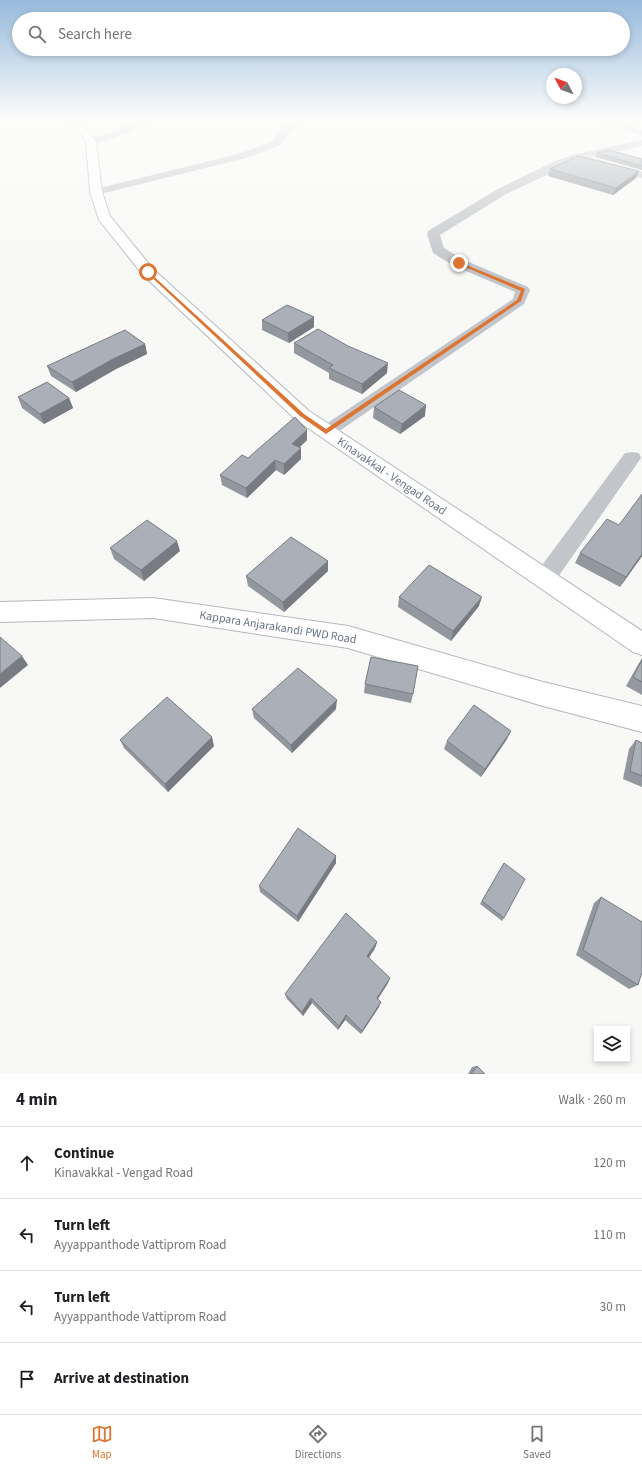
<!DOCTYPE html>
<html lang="en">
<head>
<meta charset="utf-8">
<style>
	body { margin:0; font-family:"Source Sans 3",sans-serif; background:#f6f6f6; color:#202124 }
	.controls { position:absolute; right:12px; bottom:12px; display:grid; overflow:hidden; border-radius:0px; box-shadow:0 2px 6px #0003 }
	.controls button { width:36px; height:36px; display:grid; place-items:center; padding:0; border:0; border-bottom:1px solid #e0e0e0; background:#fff; color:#202124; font:20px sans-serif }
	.compass { position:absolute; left:546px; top:68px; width:36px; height:36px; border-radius:50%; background:#fff; box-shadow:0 2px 6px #0003; rotate:311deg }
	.stop { position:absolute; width:12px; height:12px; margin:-9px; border:3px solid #dd7532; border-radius:50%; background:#fff }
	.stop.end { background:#dd7532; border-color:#fff; box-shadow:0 1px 4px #0008 }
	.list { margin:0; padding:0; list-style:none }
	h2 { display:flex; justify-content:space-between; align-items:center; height:52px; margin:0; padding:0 16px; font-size:17px }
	h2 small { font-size:13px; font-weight:400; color:#757577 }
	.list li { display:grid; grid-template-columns:26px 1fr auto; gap:12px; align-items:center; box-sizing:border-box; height:72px; padding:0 16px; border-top:1px solid #e0e0e0 }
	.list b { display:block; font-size:15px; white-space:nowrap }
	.list p { margin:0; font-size:13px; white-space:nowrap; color:#757577 }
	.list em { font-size:13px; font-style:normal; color:#757577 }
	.icon { flex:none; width:22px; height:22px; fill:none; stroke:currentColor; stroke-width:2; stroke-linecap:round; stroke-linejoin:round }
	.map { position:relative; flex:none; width:642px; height:1074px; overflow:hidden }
	.search { position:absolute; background:#fff; box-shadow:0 2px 6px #0003; left:12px; right:12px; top:12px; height:44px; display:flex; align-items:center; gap:10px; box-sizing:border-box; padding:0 14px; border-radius:22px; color:#757577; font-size:15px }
	.sheet { height:340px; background:#fff }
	nav { display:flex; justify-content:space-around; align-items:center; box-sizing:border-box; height:56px; border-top:1px solid #e0e0e0; background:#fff; font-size:11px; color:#757577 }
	nav a { display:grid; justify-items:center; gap:2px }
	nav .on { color:#dd7532 }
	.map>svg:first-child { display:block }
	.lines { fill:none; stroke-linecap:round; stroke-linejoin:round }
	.secondary-casing { stroke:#b4b8be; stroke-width:2 }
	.street { fill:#c2c5c9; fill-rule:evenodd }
	.secondary { fill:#fff; fill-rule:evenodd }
	.wall { fill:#93979e }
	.shaded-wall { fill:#787b81 }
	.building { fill:#abb0b8; stroke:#787b81 }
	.route { fill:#dd7532 }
	.labels { text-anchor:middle; stroke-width:4; stroke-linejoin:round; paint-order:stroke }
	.street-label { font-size:12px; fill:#697486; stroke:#fff }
</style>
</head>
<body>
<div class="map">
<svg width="642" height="1074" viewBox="0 0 642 1074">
	<rect width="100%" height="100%" fill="#f8f9f6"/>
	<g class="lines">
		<!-- secondary casing -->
		<g class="secondary-casing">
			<g id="secondary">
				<path d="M70 120H80L96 142 102 192 110 216 153 269 309 411 642 631V655L633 652 295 419 143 275 99 220 90 192 86 142Z"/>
				<path d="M153 598 348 626 543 682 642 706V732L543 706 348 648 153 618 0 622V602Z"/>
			</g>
		</g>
		<!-- street -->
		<g class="street">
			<path d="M136 120H149L128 133 91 145 86 142 87 140 120 129Z"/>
			<path d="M290 120H300L279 146 246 158 96 195 92 194 90 192 92 190 238 154 271 142Z"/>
			<path d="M602 120H617L642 130V136Z"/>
			<path d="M642 140V146L589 157 642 172V178L577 161 506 194 440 235 444 248 464 260 528 287 530 290 524 304 332 436 326 438 320 436 317 432 320 428 513 299 515 292 454 266 433 253 427 234 428 231 498 189 553 162 572 155Z"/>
			<path d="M632 452 639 453 641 458 553 584 545 587 537 584 534 578 537 572 625 453Z"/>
		</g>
		<!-- secondary -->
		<use href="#secondary" class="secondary"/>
	</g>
	<!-- wall -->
	<g class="wall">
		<path d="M597 153 642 159V170L595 157Z"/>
		<path d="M550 169 639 171 636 178 613 195 548 176Z"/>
		<path d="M262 320 314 327 289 343 262 330Z"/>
		<path d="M294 343 348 346 387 373 362 394 329 379V373L294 353Z"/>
		<path d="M145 344 147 354 116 369 76 392 51 376 47 366Z"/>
		<path d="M18 397 69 398 73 408 44 424 22 408Z"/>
		<path d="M374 407 425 416 400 434 373 418Z"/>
		<path d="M307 430V440L299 448H301V459L284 475 276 470 247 498 222 485 220 475 248 458Z"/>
		<path d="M619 525 642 556 620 587 575 563 580 553Z"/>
		<path d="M110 548 180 551 144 581 114 559Z"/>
		<path d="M328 561V571L284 612 248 586 246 576Z"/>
		<path d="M399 597 479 606 451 641 398 607Z"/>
		<path d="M642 658V695L626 686 639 663Z"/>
		<path d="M365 684 413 694 411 703 364 693Z"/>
		<path d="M252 709H336L292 753 254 718Z"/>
		<path d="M507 739 481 777 444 749 447 741Z"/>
		<path d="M120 740 214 746 168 792 124 748Z"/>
		<path d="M636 740 642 743V787L623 779 629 749Z"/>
		<path d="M336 856V863L298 922 260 892 259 886Z"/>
		<path d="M504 863V918L502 921 480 904Z"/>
		<path d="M601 897 638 985 629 989 576 955 594 903Z"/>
		<path d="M377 942 375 948 369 958 388 983 378 999 379 1007 361 1034 345 1020 338 1030 312 1003 303 1016 287 999 285 994Z"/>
		<path d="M477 1066 485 1074H468L472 1067Z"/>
	</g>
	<!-- shaded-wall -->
	<g class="shaded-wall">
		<path d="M639 171 636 178 613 195 616 188Z"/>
		<path d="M314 317V327L289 343 288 333Z"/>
		<path d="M145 344 147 354 116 369 76 392 72 382 113 359Z"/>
		<path d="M388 363 387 373 362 394V384Z"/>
		<path d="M69 398 73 408 44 424 40 414Z"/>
		<path d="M426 405 425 416 400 434 402 424Z"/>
		<path d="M307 430V440L292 454V444Z"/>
		<path d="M301 448V459L284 475V464Z"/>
		<path d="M275 460 276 470 247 498 246 488Z"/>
		<path d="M177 541 180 551 144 581 141 570Z"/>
		<path d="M642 554V556L620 587 626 577Z"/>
		<path d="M328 561V571L284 612 283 602Z"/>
		<path d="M482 597 479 606 451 641 453 631Z"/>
		<path d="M22 656 28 665 0 688V674Z"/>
		<path d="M337 700 336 709 292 753 291 745Z"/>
		<path d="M511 731 507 739 481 777 485 769Z"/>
		<path d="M212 737 214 746 168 792 165 784Z"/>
		<path d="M336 856V863L298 922 297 916Z"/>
		<path d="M377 942 375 948 365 963 367 956Z"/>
		<path d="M390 978 388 983 375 1003 377 998Z"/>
		<path d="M311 998 312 1003 303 1016 302 1012Z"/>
		<path d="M381 1002 379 1007 361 1034 362 1031Z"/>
		<path d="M346 1015 345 1020 338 1030 339 1026Z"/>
	</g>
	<!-- building -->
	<g class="building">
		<path d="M609 150 642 159V166L597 153Z"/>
		<path d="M578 156 639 171 616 188 550 169Z"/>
		<path d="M287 305 314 317 288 333 262 320Z"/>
		<path d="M318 329 348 346 388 363 362 384 329 368 333 365 294 343Z"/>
		<path d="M125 330 145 344 113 359 72 382 47 366Z"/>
		<path d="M47 382 69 398 40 414 18 397Z"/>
		<path d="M399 390 426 405 402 424 374 407Z"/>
		<path d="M295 417 307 430 292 444 301 448 284 464 275 460 246 488 220 475 242 455 248 458Z"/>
		<path d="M642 494V554L626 577 580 553 607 519 619 525Z"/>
		<path d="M147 520 177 541 141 570 110 548Z"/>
		<path d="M291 537 328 561 283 602 246 576Z"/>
		<path d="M429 565 482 597 453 631 399 597Z"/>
		<path d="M0 637 22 656 0 674Z"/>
		<path d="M371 657 418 666 413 694 365 684Z"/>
		<path d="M642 660V682L633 677Z"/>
		<path d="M298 668 337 700 291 745 252 709Z"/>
		<path d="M167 697 212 737 165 784 120 740Z"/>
		<path d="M474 705 511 731 485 769 447 741Z"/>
		<path d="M636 740 642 743V776L630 771Z"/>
		<path d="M298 828 336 856 297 916 259 886Z"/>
		<path d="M504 863 525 879 504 918 482 901Z"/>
		<path d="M601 897 642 922V972L638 985 583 950Z"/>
		<path d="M346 913 377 942 367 956 390 978 377 998 381 1002 362 1031 346 1015 339 1026 311 998 302 1012 285 994Z"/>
		<path d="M477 1066 485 1074H471Z"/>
	</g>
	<!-- sky -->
	<linearGradient id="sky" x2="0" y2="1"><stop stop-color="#96badc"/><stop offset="0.44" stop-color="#fcfcfb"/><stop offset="1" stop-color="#fcfcfb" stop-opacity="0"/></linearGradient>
	<rect width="642" height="271" fill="url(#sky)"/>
	<!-- route -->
	<path class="route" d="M459 262 525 289 521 301 326 434 300 416 146 272H149L304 414 326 429 517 300 521 291 458 264Z"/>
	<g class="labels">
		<!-- street labels -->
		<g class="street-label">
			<text transform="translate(392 476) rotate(34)" y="4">Kinavakkal - Vengad Road</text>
			<text transform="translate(278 627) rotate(9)" y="4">Kappara Anjarakandi PWD Road</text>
		</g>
	</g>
</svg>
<div class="controls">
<button><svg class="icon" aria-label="layers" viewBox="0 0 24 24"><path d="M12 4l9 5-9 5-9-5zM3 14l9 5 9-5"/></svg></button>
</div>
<svg class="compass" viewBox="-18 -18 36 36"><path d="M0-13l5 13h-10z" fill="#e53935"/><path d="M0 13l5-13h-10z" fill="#757577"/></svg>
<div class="stop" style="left:148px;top:272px"></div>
<div class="stop end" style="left:459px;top:263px"></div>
<div class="search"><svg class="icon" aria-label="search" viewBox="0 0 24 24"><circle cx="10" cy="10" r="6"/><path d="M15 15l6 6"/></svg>Search here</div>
</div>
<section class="sheet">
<h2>4 min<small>Walk · 260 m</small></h2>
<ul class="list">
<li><svg class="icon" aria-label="ahead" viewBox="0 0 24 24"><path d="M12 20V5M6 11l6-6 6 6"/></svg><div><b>Continue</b><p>Kinavakkal - Vengad Road</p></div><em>120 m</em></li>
<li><svg class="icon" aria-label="left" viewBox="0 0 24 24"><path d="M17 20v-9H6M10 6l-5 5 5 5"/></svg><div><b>Turn left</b><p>Ayyappanthode Vattiprom Road</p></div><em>110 m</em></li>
<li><svg class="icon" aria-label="left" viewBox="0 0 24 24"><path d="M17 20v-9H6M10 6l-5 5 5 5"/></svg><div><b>Turn left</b><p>Ayyappanthode Vattiprom Road</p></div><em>30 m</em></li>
<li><svg class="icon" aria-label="arrive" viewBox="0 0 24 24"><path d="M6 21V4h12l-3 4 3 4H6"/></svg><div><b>Arrive at destination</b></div></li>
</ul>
</section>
<nav>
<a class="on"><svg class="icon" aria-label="map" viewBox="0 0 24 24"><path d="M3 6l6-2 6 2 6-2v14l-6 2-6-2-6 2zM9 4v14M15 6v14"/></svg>Map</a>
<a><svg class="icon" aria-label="directions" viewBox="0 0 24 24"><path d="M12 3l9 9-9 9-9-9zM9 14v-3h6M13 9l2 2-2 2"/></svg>Directions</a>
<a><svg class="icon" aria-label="saved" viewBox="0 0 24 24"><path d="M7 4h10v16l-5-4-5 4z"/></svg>Saved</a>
</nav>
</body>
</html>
